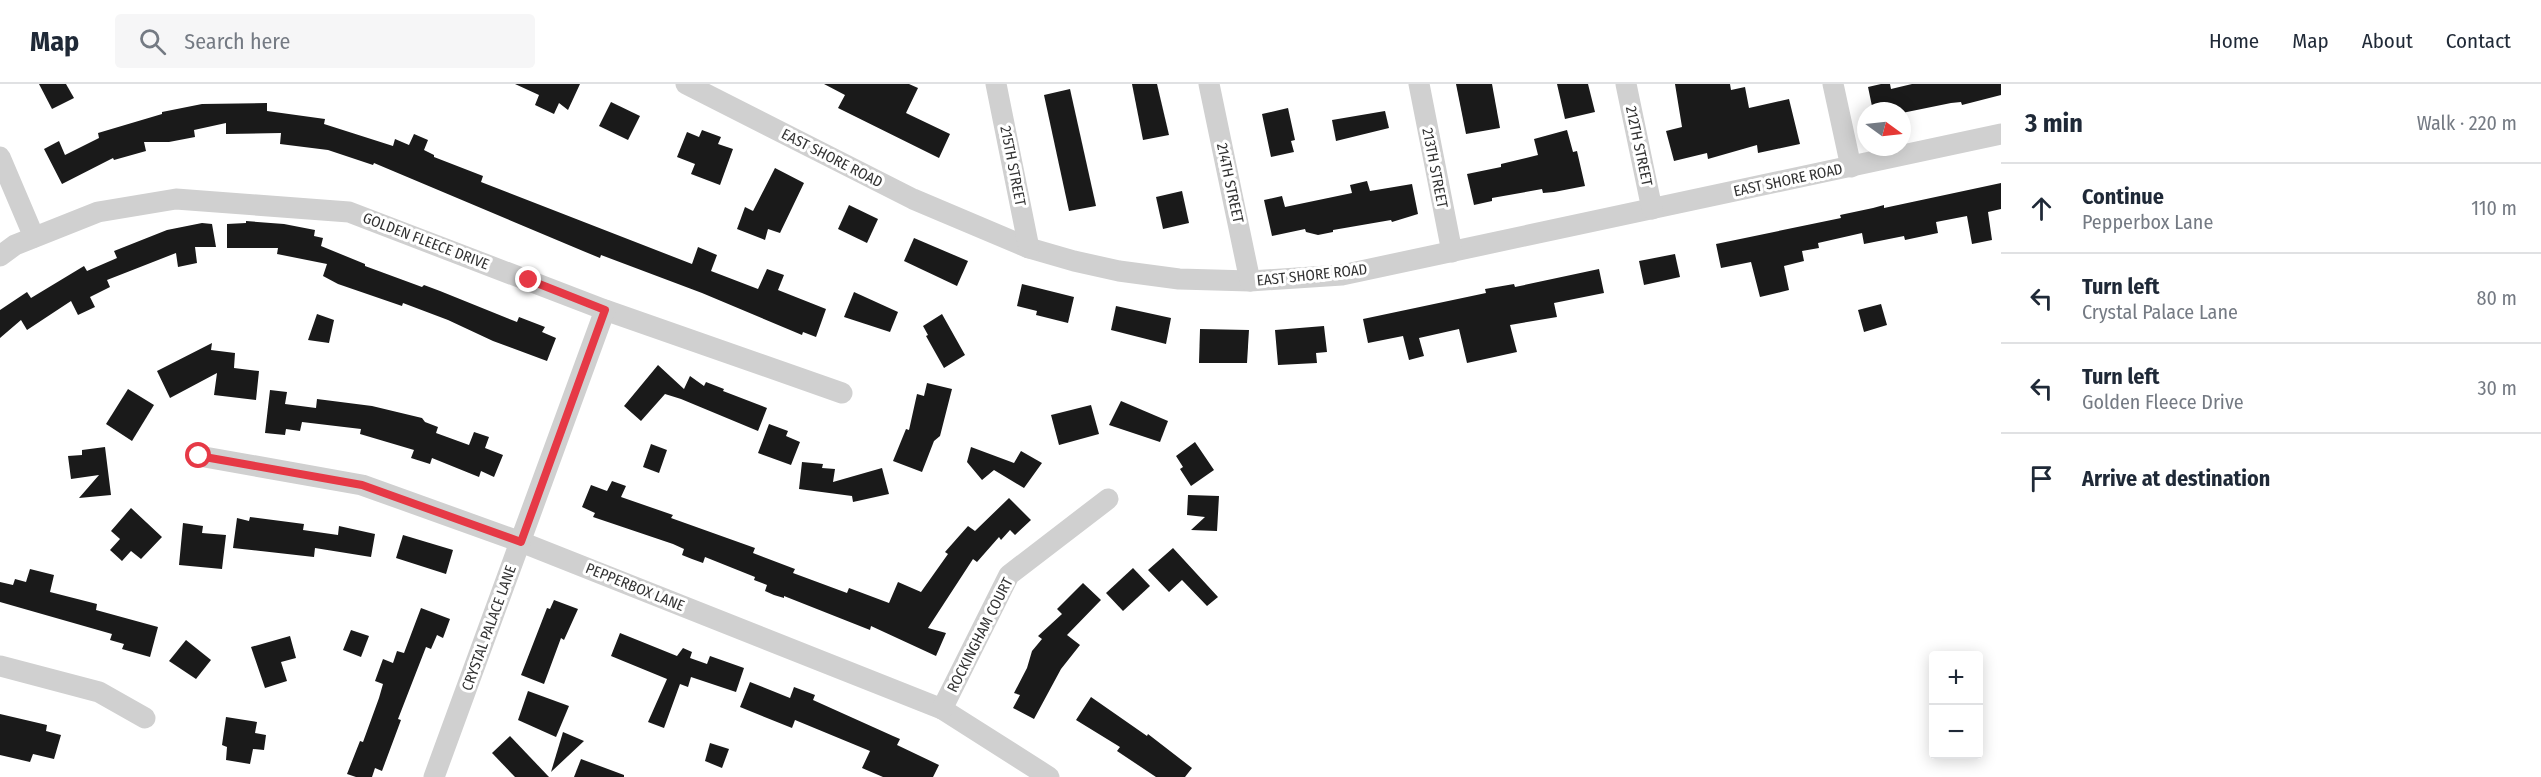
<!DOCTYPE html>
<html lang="en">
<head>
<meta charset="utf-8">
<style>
	body { margin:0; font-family:"Fira Sans Condensed",sans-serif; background:#f6f6f7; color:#1f2937 }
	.controls { position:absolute; right:18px; bottom:18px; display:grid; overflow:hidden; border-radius:6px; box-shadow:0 3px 15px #0003 }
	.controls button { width:54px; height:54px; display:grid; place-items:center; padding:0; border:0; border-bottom:2px solid #e0e1e3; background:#fff; color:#1f2937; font:30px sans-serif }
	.compass { position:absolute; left:1857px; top:18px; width:54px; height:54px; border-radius:50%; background:#fff; box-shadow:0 3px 15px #0003; rotate:105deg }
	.stop { position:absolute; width:18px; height:18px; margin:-14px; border:4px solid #e63946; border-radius:50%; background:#fff }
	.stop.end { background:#e63946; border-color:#fff; box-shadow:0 2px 6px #0008 }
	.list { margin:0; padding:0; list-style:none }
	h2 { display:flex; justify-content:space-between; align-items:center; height:78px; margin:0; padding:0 24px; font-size:26px }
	h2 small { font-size:20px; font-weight:400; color:#747a83 }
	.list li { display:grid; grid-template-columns:39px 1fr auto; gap:18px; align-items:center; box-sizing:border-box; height:90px; padding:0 24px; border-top:2px solid #e0e1e3 }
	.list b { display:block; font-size:22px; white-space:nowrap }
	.list p { margin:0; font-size:20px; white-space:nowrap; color:#747a83 }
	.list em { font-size:20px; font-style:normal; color:#747a83 }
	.icon { flex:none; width:33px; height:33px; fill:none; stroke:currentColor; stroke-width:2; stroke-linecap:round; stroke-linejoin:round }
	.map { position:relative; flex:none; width:2001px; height:693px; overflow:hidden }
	header { display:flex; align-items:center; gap:36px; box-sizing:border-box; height:84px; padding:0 30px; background:#fff; border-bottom:2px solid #e0e1e3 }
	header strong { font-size:28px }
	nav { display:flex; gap:33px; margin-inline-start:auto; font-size:21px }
	.search { width:420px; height:54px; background:#f6f6f7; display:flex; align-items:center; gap:15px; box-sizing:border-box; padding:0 21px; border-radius:6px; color:#747a83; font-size:22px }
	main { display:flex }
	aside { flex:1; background:#fff }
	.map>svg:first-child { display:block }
	.building { fill:#1a1a1a }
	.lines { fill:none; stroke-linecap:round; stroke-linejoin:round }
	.minor { stroke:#d0d0d0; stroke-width:21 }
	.route { stroke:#e63946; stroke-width:8 }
	.labels { text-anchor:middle; stroke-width:6; stroke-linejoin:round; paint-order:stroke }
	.street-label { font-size:15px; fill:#333; stroke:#fff }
</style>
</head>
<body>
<header>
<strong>Map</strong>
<div class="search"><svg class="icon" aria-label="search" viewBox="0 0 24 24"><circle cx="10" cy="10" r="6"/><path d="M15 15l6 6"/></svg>Search here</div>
<nav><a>Home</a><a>Map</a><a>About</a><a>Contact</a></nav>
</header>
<main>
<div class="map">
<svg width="2001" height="693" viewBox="0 0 2001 693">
	<rect width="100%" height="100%" fill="#fff"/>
	<!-- building -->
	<g class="building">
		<path d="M39 0H66L74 14 52 25Z"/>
		<path d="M515 0H580L568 26 559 19 554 30 535 21 539 11Z"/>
		<path d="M824 0H909L918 4 906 29 950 50 939 74 838 24 845 11Z"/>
		<path d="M1132 0H1157L1169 51 1143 56Z"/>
		<path d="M1456 0H1492L1500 44 1466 50Z"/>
		<path d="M1557 0H1588L1595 28 1565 35Z"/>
		<path d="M1675 0H1730L1731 6 1745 3 1749 24 1789 15 1800 60 1758 69 1757 61 1708 75 1707 69 1674 77 1666 47 1682 43Z"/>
		<path d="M1881 0H1890L1891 5 1912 0H2001V11L1962 21 1961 18 1951 19 1902 29V27H1873L1868 3Z"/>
		<path d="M1070 5 1096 122 1069 127 1044 11Z"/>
		<path d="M611 18 640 32 628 56 599 42Z"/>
		<path d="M267 19V27L325 35 324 40 393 62 395 55 409 61 414 50 428 56 424 66 434 71V73L483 92 481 98 692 180 698 163 717 171 711 187 758 205 767 185 784 191 778 206 826 225 816 253 803 248 802 251 702 209 601 171 600 174 583 167 374 79 373 81 328 66 280 60 281 49 226 50V39L194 46 195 53 169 58H144L146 67 114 76 113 74 62 100 44 65 59 57 65 71 99 54 98 49 162 30V28L202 20Z"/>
		<path d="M1288 24 1295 56 1291 57 1294 68 1271 73 1262 30Z"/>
		<path d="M1385 27 1389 44 1336 57 1332 36Z"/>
		<path d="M702 46 721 53 718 60 733 65 720 101 691 90 695 80 677 73 687 48 699 53Z"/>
		<path d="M1567 46 1573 68 1577 67 1585 102 1554 108 1543 109 1542 105 1492 114V117L1474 121 1467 90 1501 83V80L1538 71 1534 55Z"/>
		<path d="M775 84 804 99 780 149 768 145 765 156 737 145 745 123 753 127Z"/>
		<path d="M1367 97 1370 107 1412 100 1418 130 1392 138 1391 136 1333 146V148L1318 151 1306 148 1305 145 1272 152 1264 116 1282 112 1285 123 1352 109 1350 101Z"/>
		<path d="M2001 99V125L1988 128 1992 156 1972 160 1967 132 1936 138 1938 149 1905 156 1904 152 1864 160 1862 149 1818 159 1819 164 1802 167 1804 177 1784 182 1789 206 1760 213 1751 178 1721 184 1716 160 1841 134 1840 131 1873 124 1884 121V124Z"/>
		<path d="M1182 107 1189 139 1163 145 1156 113Z"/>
		<path d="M849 121 878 135 867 159 838 145Z"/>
		<path d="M246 137 284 140 315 146 314 152 323 154 321 162 365 180V182L422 203 424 201 440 207 517 238 519 233 545 243 542 248 556 254 547 277 493 257 448 236 403 219 402 222 338 200 323 192 327 180 277 170 278 164H227V140L246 139Z"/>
		<path d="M202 139 212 140 216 163H195L197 179 178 183 176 169 107 196 110 203 90 213 95 223 78 231 71 217 27 246 21 236 0 254V226L27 208 31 214 84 182 87 187 117 174 114 167 167 146Z"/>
		<path d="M914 154 968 177 957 202 904 177Z"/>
		<path d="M1675 170 1680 193 1644 201 1639 177Z"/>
		<path d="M1599 185 1604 209 1554 219 1557 233 1510 241 1517 268 1467 279 1459 245 1419 254 1424 272 1409 276 1403 252 1368 259 1363 235 1486 209 1485 205 1514 200 1515 203Z"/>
		<path d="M1022 200 1074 213 1068 239 1036 231 1037 227 1017 222Z"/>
		<path d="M854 208 898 228 890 248 844 233Z"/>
		<path d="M1881 220 1887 241 1864 248 1858 226Z"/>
		<path d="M1116 222 1171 234 1166 260 1111 246Z"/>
		<path d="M317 230 334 236 329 259 308 256Z"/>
		<path d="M942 230 965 271 944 284 926 252 928 251 923 242Z"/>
		<path d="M1324 242 1327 268 1316 269 1317 279 1278 281 1275 246Z"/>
		<path d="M1200 245 1249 246 1247 279H1199Z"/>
		<path d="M212 259 211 266 235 269 234 284 259 287 256 316 214 311 217 289 170 314 157 287Z"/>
		<path d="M658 281 684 305 690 292 704 302 706 298 724 305 723 307 767 324 758 347 681 315 665 310 641 337 624 322Z"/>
		<path d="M927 299 952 305 940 352 934 357 922 388 893 377 906 345 909 346 917 310 924 312Z"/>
		<path d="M128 305 154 321 132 357 106 340Z"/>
		<path d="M270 306 287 308 285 320 316 324 317 315 372 322 422 334 425 338 438 343 436 349 469 361 474 348 489 353 485 364 503 371 494 393 481 387 479 393 432 374 430 380 411 374 414 366 360 350 361 345 302 338 300 347 286 345 285 351 265 349Z"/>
		<path d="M1121 317 1168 337 1160 358 1109 341Z"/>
		<path d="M1091 321 1099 350 1059 361 1051 331Z"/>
		<path d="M769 340 788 347 786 352 800 358 791 381 758 369Z"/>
		<path d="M1195 358 1214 386 1191 402 1180 385 1183 383 1176 372Z"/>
		<path d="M651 360 667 366 659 389 643 383Z"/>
		<path d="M105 363 111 411 79 414 99 391 71 395 68 372 82 371V366Z"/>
		<path d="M971 363 1014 379 1021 367 1042 379 1024 404 994 386 982 396 967 378Z"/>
		<path d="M802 378 823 380 822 384 835 385 833 398 882 384 889 410 853 418 852 412 799 405Z"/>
		<path d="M612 397 626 402 621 413 673 431 671 434 755 464 753 469 795 485 793 489 847 509 849 504 889 519 898 498 921 508 948 470 945 468 968 442 975 447 1009 414 1031 436 1015 451 1010 446 1001 456 999 453 977 478 973 475 928 544 946 549 936 572 871 542 870 546 784 512V514L774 511 765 507 767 501 754 496 755 493 705 473 703 479 692 475 682 471 684 465 673 460 593 433 595 429 582 423 591 401 607 407Z"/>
		<path d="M1188 411 1219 412 1217 447 1191 446 1205 433 1187 431Z"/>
		<path d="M131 424 162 453 141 475 131 467 122 477 110 466 120 455 111 447Z"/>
		<path d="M250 433 304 440 303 446 338 451 339 442 375 450 371 473 315 464 314 473 233 464 237 434 249 437Z"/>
		<path d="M183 439 203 442 202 449 226 451 222 485 179 481Z"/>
		<path d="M403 451 453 466 446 490 396 474Z"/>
		<path d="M1173 464 1218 513 1207 522 1182 496 1169 508 1148 486Z"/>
		<path d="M1133 484 1150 502 1123 527 1106 509Z"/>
		<path d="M30 485 54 491 50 508 97 520 96 526 158 543 150 573 122 565 124 560 110 556 112 550 0 518V498L13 501 15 495 26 498Z"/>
		<path d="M1083 499 1101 516 1067 551 1080 561 1061 585 1034 635 1013 624 1020 611 1014 609 1027 584 1032 567 1042 555 1038 552 1062 530 1057 525Z"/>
		<path d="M554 516 578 525 564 556 561 554 544 600 521 591 547 524 550 525Z"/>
		<path d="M421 524 450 535 443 554 437 551 431 565 426 563 398 635 401 636 382 687 375 684 372 693H356L347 690 360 657 363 658 379 614 383 600 375 597 383 575 393 579 397 567 404 569Z"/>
		<path d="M351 546 369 552 361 573 343 566Z"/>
		<path d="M620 549 677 572 683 564 692 568 690 574 707 580 710 572 744 584 736 608 691 593 688 603 680 600 664 644 648 638 667 595 611 572Z"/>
		<path d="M290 552 296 574 281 578 287 597 265 604 251 563Z"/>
		<path d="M186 556 211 576 196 595 169 577Z"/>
		<path d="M750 598 790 614 794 603 815 611 813 616 893 652 900 655 897 661 939 681 933 693H883L862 684 870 667 795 636 792 644 740 623Z"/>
		<path d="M528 607 569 622 556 653 518 636Z"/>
		<path d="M1091 613 1147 652 1148 650 1192 684 1185 693H1156L1117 667 1120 663 1076 636Z"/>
		<path d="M0 630 47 641 46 647 61 651 54 675 33 670 30 678 0 671Z"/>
		<path d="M226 633 257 638 255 649 266 651 264 666 253 665 250 680 226 676 227 663 222 661Z"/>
		<path d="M563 648 584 657 551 688Z"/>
		<path d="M510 652 549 693H515L492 669Z"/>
		<path d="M710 659 729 665 722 684 705 677Z"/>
		<path d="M581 675 624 691V693H574Z"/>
	</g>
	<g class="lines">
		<!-- minor -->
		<g class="minor">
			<path d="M686 0 913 115 1029 164 1074 177 1119 187 1179 195 1250 197 1342 191 2001 50"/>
			<path d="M996 0 1029 164"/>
			<path d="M1209 0 1250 197"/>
			<path d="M1419 0 1452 168"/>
			<path d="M1626 0 1652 125"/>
			<path d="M1833 0 1851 83"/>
			<path d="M0 73 34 153"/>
			<path d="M0 172 15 161 98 128 176 115 349 128 605 226 842 309"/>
			<path d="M199 372 362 401 521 458 942 625 1049 693"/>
			<path d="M0 582 99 608 145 634"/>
			<path d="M942 625 1009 491 1108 415"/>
			<path d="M434 693 605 226"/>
		</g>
	</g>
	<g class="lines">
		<!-- route -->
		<path class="route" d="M199 372 362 401 521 458 605 226 529 196"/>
	</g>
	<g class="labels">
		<!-- street labels -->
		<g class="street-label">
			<text transform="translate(1639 62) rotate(78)" y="5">212TH STREET</text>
			<text transform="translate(832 74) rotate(27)" y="5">EAST SHORE ROAD</text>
			<text transform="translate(1013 82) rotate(79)" y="5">215TH STREET</text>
			<text transform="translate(1435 84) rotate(79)" y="5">213TH STREET</text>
			<text transform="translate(1788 96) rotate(-12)" y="5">EAST SHORE ROAD</text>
			<text transform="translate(1230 99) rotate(78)" y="5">214TH STREET</text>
			<text transform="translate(426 157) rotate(21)" y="5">GOLDEN FLEECE DRIVE</text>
			<text transform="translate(1312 191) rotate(-6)" y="5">EAST SHORE ROAD</text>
			<text transform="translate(635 503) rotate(22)" y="5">PEPPERBOX LANE</text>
			<text transform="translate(489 544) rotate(-70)" y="5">CRYSTAL PALACE LANE</text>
			<text transform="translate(980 551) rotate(-63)" y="5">ROCKINGHAM COURT</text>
		</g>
	</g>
</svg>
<div class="controls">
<button>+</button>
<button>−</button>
</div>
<svg class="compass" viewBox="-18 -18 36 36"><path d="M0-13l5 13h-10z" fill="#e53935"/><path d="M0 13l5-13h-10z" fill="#747a83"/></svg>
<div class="stop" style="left:199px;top:372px"></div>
<div class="stop end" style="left:529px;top:196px"></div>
</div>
<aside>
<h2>3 min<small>Walk · 220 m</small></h2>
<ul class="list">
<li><svg class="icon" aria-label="ahead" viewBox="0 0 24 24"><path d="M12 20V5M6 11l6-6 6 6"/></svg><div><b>Continue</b><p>Pepperbox Lane</p></div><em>110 m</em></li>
<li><svg class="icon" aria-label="left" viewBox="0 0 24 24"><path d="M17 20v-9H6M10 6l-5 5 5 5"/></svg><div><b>Turn left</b><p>Crystal Palace Lane</p></div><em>80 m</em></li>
<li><svg class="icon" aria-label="left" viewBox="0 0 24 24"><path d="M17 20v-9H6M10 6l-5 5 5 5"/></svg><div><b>Turn left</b><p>Golden Fleece Drive</p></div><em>30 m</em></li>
<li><svg class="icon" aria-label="arrive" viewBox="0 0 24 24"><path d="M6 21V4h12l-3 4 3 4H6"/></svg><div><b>Arrive at destination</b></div></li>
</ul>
</aside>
</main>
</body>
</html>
